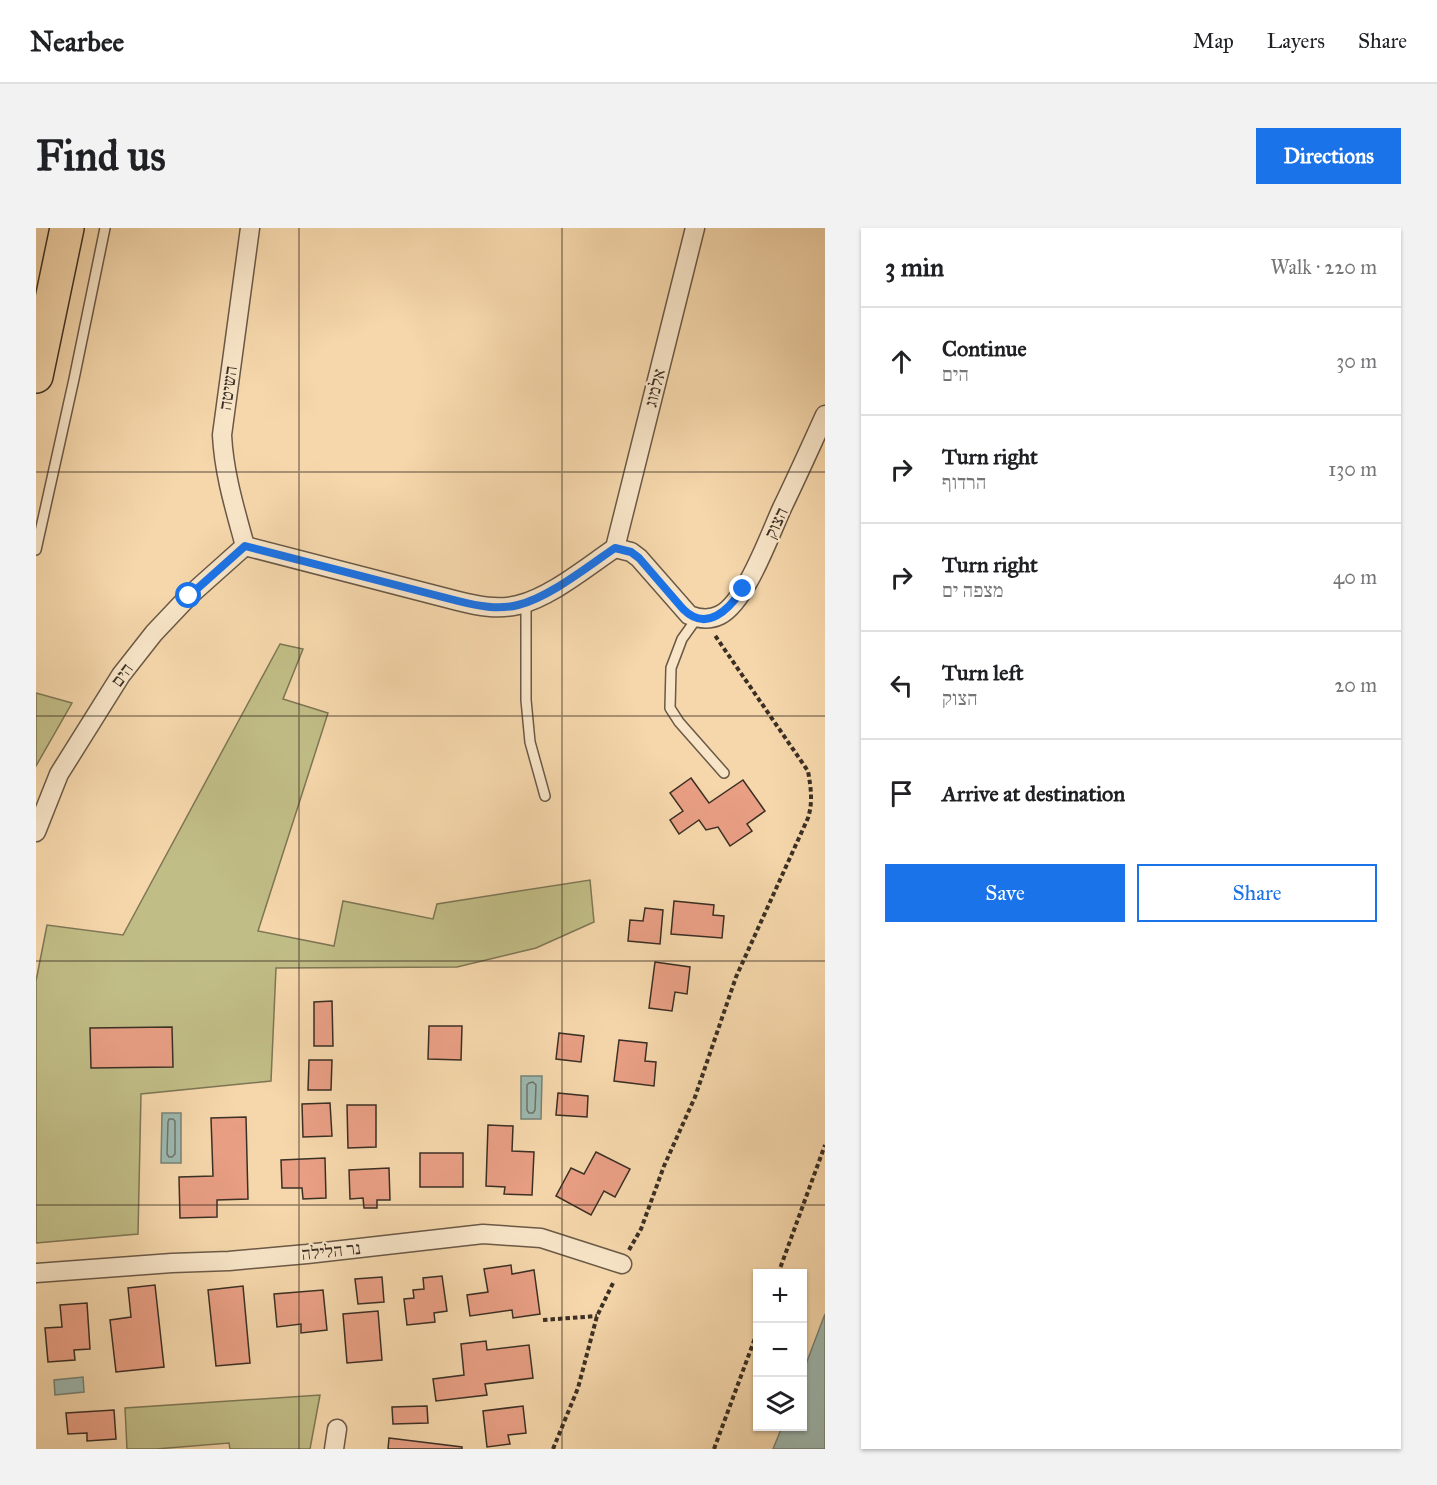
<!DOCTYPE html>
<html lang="en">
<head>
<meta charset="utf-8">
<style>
	body { margin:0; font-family:"IM FELL Great Primer","Frank Ruhl Libre",serif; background:#f2f2f2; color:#202124 }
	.controls { position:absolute; right:18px; bottom:18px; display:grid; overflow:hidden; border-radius:0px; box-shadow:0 2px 4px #0004 }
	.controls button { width:54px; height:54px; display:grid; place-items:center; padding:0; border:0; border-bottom:2px solid #e0e0e0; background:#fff; color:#202124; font:30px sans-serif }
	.stop { position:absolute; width:18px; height:18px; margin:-14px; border:4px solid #1a73e8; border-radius:50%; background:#fff }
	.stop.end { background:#1a73e8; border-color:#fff; box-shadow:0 2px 6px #0008 }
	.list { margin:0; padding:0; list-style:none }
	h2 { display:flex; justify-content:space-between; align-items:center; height:78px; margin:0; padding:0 24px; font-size:26px }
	h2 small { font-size:20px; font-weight:400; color:#757577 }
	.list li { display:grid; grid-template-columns:39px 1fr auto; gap:18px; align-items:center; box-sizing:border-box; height:108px; padding:0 24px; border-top:2px solid #e0e0e0 }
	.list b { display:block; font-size:22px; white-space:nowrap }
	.list p { margin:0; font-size:20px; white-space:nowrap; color:#757577 }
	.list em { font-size:20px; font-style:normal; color:#757577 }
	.actions { display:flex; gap:12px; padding:18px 24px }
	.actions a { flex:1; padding:14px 0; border:2px solid #1a73e8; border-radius:0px; text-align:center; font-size:21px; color:#1a73e8 }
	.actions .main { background:#1a73e8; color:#fff }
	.icon { flex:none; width:33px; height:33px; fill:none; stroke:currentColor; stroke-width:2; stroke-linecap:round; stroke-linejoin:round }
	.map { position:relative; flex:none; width:789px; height:1221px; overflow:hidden; border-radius:0px }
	header { display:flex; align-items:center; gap:36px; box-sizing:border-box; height:84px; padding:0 30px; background:#fff; border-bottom:2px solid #e0e0e0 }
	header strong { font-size:28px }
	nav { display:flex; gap:33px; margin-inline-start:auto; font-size:21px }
	.intro { display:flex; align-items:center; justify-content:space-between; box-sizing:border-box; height:144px; padding:0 36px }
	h1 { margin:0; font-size:42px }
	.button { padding:15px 27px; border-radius:0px; background:#1a73e8; color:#fff; font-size:21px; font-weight:700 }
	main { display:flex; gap:36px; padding:0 36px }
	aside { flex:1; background:#fff; border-radius:0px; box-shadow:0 2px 4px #0004 }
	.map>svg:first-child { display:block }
	.green { fill:#c1bd86; stroke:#7e7655; stroke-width:1.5 }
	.water { fill:#9db8af; stroke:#768177; stroke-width:1.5 }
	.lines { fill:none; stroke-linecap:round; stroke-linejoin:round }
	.shore { stroke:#6c746a; stroke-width:1.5 }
	.building { fill:#e99f84; stroke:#3b2f24; stroke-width:1.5 }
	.lane-casing { stroke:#6a5946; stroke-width:12 }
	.street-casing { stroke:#6a5946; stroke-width:21 }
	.highway-casing { stroke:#3b2f24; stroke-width:36 }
	.path { stroke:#3b2f24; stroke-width:4; stroke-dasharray:4.5 3; stroke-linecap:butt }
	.lane { stroke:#f8e5c8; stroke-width:9 }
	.street { stroke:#f8e5c8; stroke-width:18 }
	.highway { stroke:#f5d7ab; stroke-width:33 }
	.route { stroke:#1a73e8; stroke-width:8 }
	.grid { fill:none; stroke:#3b2f24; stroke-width:1.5; stroke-opacity:0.55 }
	.labels { text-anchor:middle; stroke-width:4.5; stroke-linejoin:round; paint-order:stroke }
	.street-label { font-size:18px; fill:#3b2f24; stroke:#f8e5c8 }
</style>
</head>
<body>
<header>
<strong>Nearbee</strong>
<nav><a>Map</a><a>Layers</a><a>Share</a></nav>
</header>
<div class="intro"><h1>Find us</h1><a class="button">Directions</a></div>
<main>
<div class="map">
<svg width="789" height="1221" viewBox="0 0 789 1221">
	<rect width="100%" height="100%" fill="#f5d7ab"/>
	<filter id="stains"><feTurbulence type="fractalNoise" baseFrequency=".00333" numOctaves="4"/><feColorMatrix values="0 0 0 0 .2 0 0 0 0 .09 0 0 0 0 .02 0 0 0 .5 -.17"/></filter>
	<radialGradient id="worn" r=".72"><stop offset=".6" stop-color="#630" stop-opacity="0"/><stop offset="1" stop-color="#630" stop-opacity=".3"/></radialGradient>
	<!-- green -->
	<g class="green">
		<path d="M244 416 267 421 247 471 292 485 222 703 298 718 307 673 397 691 401 676 554 652 558 694 500 720 421 739 240 740 235 853 105 866 102 1006 0 1015V753L11 697 87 707Z"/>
		<path d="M0 465 36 475 0 538Z"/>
		<path d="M284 1167 274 1221H194L193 1215 120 1221H91L89 1180Z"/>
	</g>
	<!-- water -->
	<g class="water">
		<path d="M485 848H506L505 891H485Z"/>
		<path d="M126 885H145V935H125Z"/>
		<path d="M789 1086V1221H737L746 1199 766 1198 767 1144Z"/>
		<path d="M47 1149 48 1164 19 1167 18 1152Z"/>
	</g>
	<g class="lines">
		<!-- shore -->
		<g class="shore">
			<path d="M497 854 500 857 499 882 497 885H493L491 882V857L493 855Z"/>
			<path d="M133 891H137L139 893V926L136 929H133L131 926 132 894Z"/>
		</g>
	</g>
	<!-- building -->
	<g class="building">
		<path d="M655 550 673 575 707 552 729 583 711 596 716 603 694 618 682 599 670 602 663 592 643 606 634 592 647 583 634 565Z"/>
		<path d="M638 673 678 677 677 687 688 688 686 710 635 706Z"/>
		<path d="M609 680 627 682 624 716 592 713 594 692 607 693Z"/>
		<path d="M619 734 654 739 651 766 639 764 636 783 613 780Z"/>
		<path d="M296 773 297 818H278V774Z"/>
		<path d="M393 798H426L425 832 392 831Z"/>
		<path d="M136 799 137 839 55 840 54 800Z"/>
		<path d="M523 805 548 808 545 834 520 831Z"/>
		<path d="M583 812 611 815 609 833 620 834 618 858 578 853Z"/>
		<path d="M273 832H296L295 862H272Z"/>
		<path d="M522 865 552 868 551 889 520 887Z"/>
		<path d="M294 875 296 908 267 909 266 876Z"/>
		<path d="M311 877H340V919L312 920Z"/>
		<path d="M210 889 212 971 181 972V989L144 990 143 949 177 948 175 890Z"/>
		<path d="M452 897 477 898 476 923 498 924 496 967 468 966 469 959 450 958Z"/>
		<path d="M560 924 594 941 579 969 568 963 555 987 520 968 535 940 548 946Z"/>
		<rect x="384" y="925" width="43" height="34"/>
		<path d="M289 930 290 970 267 971 266 960H246L245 932Z"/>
		<path d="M353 940 354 972H341V980H328L327 970 314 971 313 942Z"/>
		<path d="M475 1037 476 1046 498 1042 504 1086 477 1090 476 1082 434 1088 431 1067 452 1064 448 1041Z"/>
		<path d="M406 1048 411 1083 398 1085 399 1094 371 1097 368 1071 378 1070 377 1062 388 1061 387 1050Z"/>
		<path d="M346 1049 348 1074 322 1076 319 1051Z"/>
		<path d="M119 1057 128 1139 80 1144 74 1092 95 1089 92 1060Z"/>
		<path d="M207 1058 214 1135 180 1138 172 1062Z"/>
		<path d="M287 1062 291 1102 265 1105V1096L241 1099 238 1066Z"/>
		<path d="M51 1075 54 1121 38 1122 39 1132 12 1134 9 1100 26 1099 24 1077Z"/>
		<path d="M342 1083 346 1132 311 1135 307 1086Z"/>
		<path d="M450 1113 451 1122 493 1117 497 1150 449 1156 451 1167 400 1173 397 1151 428 1147 425 1116Z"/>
		<path d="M391 1178 392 1195 357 1196 356 1179Z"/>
		<path d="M487 1178 490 1205 472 1207 474 1216 451 1219 447 1183Z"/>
		<path d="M78 1182 80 1211 51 1213V1205L32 1206 30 1185Z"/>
		<path d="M353 1210 426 1219V1221H352Z"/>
	</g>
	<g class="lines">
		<!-- lane casing -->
		<g class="lane-casing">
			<g id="lane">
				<path d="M0 322 38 151 69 0"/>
				<path d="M490 374V472L494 514 509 568"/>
				<path d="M661 390 646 411 635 440 634 480 643 494 688 545"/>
			</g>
		</g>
		<!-- street casing -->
		<g class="street-casing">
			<g id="street">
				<path d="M209 318 422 373C442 378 462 382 482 377 515 369 552 338 579 320"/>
				<path d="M209 318C199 281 188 246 186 207L214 0"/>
				<path d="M579 320 595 324 603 330 653 387C663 391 674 392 684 387 710 374 734 306 746 280 761 249 775 218 789 187"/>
				<path d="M579 320 659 0"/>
				<path d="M0 604 23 546 85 447 118 405 153 368 209 318"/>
				<path d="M0 1045 136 1035 193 1033 271 1026 447 1006 505 1010 586 1036"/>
				<path d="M298 1221 301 1201"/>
			</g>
		</g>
		<!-- highway casing -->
		<g class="highway-casing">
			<path id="highway" d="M0 148 31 0"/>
		</g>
		<!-- path -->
		<g class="path">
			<path d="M593 1022 605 1001 628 938 659 869 700 749 772 590C777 574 775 560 772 543L678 406"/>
			<path d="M742 1046 789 917"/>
			<path d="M507 1092 561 1088"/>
			<path d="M517 1221 542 1160 561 1088 578 1053"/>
			<path d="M678 1221 722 1102"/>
		</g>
		<!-- lane -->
		<use href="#lane" class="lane"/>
		<!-- street -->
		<use href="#street" class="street"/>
		<!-- highway -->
		<use href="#highway" class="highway"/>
	</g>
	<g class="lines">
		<!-- route -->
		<path class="route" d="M153 368 209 318 422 373C442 378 462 382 482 377 514 369 552 338 579 320L595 324 603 330 647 381C671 405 693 381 707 361"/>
	</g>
	<!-- grid -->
	<path class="grid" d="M263 0V1221M526 0V1221M0 244H789M0 488H789M0 733H789M0 977H789"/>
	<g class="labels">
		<!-- street labels -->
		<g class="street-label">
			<text transform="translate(192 160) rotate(-82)" y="6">השיטה</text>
			<text transform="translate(619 160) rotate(-76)" y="6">אלמוג</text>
			<text transform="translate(740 295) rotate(-65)" y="6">הצוק</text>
			<text transform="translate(86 447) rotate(-54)" y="6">הים</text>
			<text transform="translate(295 1023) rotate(-6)" y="6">נר הלילה</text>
		</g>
	</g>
	<rect width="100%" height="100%" filter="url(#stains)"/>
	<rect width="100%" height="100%" fill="url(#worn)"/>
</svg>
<div class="controls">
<button>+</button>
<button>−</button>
<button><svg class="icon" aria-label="layers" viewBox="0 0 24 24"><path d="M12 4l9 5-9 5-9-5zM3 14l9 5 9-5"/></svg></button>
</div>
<div class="stop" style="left:153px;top:368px"></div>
<div class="stop end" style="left:707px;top:361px"></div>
</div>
<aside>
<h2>3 min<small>Walk · 220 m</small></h2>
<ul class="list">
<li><svg class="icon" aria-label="ahead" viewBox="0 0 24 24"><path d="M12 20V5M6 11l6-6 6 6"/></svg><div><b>Continue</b><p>הים</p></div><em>30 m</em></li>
<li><svg class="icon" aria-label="right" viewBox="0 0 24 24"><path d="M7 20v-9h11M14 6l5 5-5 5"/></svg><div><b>Turn right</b><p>הרדוף</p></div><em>130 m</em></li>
<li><svg class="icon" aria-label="right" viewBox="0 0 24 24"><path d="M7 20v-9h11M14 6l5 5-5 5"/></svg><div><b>Turn right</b><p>מצפה ים</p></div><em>40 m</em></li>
<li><svg class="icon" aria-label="left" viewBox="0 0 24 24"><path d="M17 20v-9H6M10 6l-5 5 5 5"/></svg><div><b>Turn left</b><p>הצוק</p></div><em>20 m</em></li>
<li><svg class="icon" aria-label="arrive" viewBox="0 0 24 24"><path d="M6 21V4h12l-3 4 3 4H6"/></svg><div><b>Arrive at destination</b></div></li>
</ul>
<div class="actions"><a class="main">Save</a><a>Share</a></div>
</aside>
</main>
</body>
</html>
